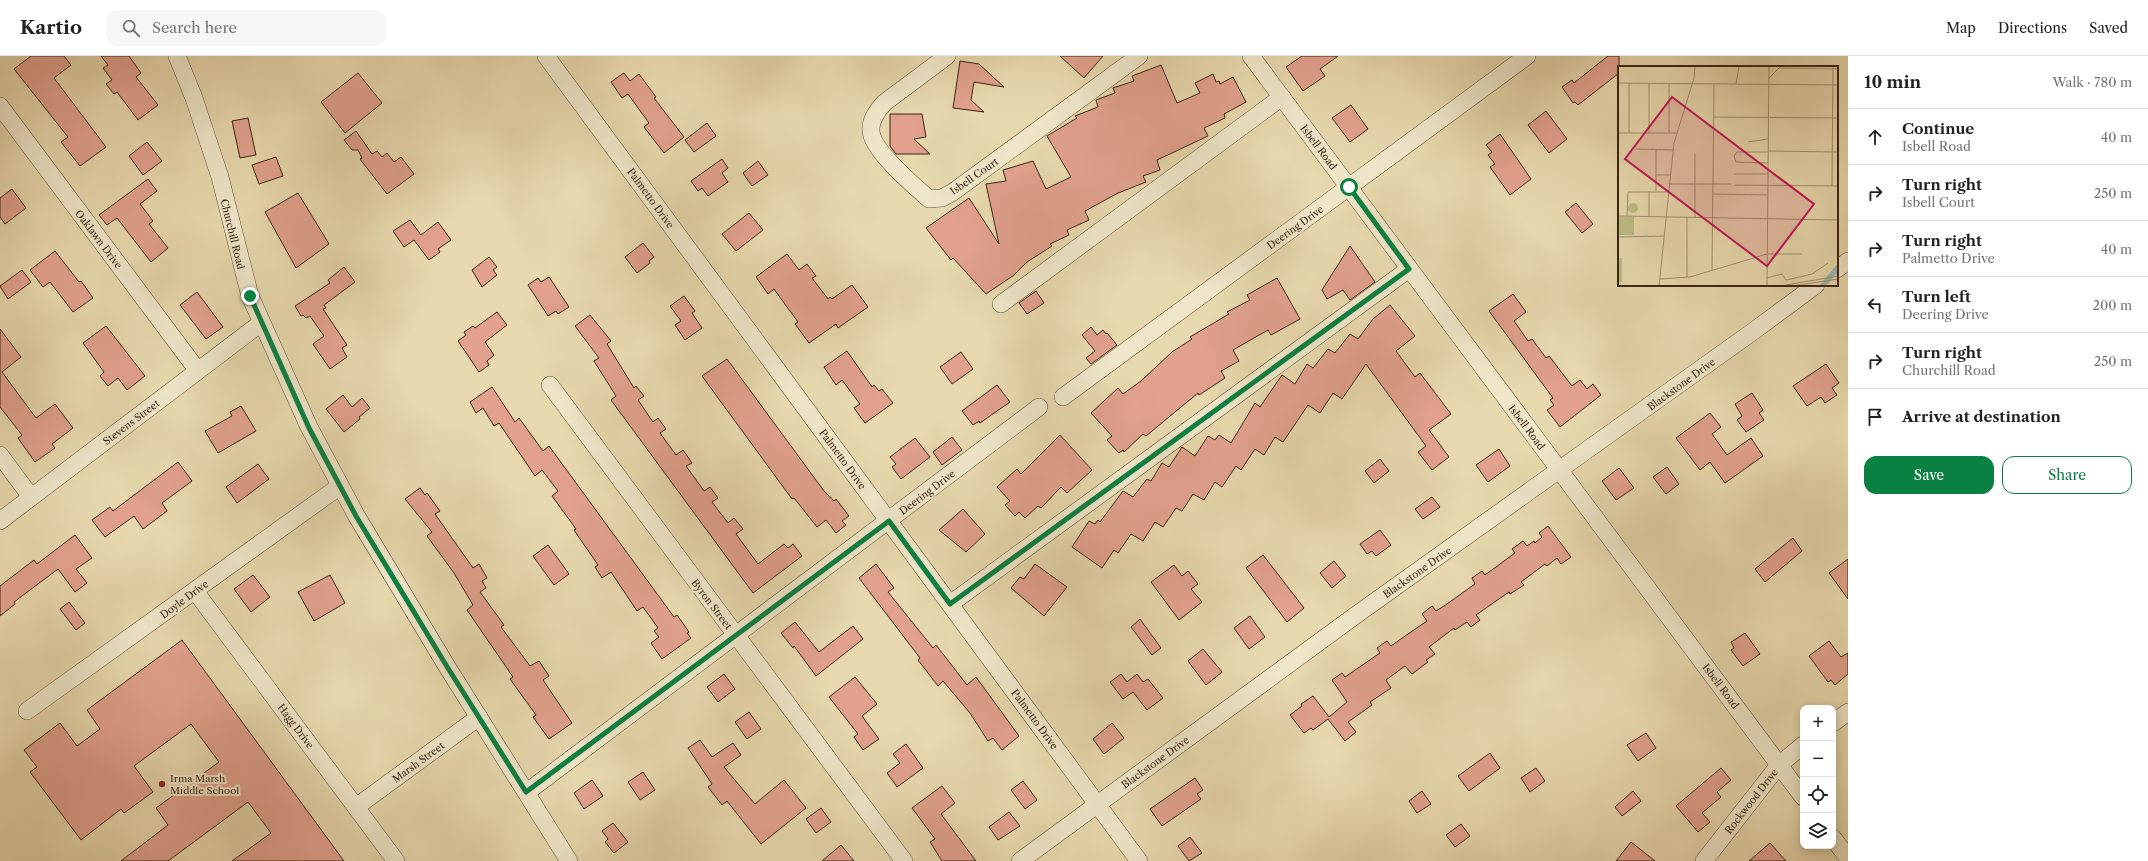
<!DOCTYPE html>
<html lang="en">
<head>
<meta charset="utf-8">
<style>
	body { margin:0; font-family:"Libre Caslon Text",serif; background:#f6f6f6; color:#202124 }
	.controls { position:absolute; right:12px; bottom:12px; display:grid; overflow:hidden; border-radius:8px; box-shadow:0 2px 10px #0003 }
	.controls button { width:36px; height:36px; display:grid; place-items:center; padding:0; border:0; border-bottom:1px solid #e0e0e0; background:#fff; color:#202124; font:20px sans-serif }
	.stop { position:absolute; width:12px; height:12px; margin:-9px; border:3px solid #0b8043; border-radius:50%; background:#fff }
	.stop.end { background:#0b8043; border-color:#fff; box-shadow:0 1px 4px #0008 }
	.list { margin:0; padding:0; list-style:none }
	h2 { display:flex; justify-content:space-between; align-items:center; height:52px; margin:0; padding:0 16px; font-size:17px }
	h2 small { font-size:13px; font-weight:400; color:#757577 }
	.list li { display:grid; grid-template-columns:26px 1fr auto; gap:12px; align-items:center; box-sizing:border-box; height:56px; padding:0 16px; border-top:1px solid #e0e0e0 }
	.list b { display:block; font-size:15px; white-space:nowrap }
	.list p { margin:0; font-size:13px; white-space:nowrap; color:#757577 }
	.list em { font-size:13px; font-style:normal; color:#757577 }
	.actions { display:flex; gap:8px; padding:12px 16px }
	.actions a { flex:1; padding:9px 0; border:1px solid #0b8043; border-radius:12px; text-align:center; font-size:14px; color:#0b8043 }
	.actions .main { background:#0b8043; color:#fff }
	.icon { flex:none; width:22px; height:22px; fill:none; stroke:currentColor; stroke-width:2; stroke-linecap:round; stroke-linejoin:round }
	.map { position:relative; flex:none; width:1848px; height:805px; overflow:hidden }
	header { display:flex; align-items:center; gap:24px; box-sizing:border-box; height:56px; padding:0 20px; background:#fff; border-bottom:1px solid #e0e0e0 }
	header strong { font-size:19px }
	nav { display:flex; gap:22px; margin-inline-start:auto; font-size:14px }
	.search { width:280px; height:36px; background:#f6f6f6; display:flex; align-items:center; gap:10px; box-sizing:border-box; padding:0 14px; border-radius:12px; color:#757577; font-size:15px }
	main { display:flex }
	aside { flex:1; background:#fff }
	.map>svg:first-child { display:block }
	.building { fill:#e1a18d; stroke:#3a2512 }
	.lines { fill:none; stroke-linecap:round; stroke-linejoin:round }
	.minor-casing { stroke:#655239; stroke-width:18 }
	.minor { stroke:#efe6ca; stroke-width:17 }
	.route { stroke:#0b8043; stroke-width:5 }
	.poi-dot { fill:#8f2418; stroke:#efe6ca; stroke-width:1.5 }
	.labels { text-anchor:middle; stroke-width:4; stroke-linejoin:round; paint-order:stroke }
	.street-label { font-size:10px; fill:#3a2512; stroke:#efe6ca }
	.poi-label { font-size:10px; fill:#3a2512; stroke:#efe6ca; text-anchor:start }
	.inset-road { fill:none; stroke:#a2906f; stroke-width:1 }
	.view { fill:#c2185b; fill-opacity:0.15; stroke:#c2185b; stroke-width:2 }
	.inset-edge { fill:none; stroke:#3a2512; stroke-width:2 }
</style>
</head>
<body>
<header>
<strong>Kartio</strong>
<div class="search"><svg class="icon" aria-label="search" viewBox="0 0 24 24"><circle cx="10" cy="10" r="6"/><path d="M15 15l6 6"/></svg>Search here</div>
<nav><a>Map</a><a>Directions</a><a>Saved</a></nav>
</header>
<main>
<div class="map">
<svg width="1848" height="805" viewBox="0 0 1848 805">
	<rect width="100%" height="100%" fill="#e7d8ad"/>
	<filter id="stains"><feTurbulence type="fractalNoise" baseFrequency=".005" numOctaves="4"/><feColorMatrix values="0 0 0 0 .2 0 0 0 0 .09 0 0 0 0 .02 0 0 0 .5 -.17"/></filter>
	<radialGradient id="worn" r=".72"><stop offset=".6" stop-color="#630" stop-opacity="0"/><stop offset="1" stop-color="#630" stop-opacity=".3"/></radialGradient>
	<!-- building -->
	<g class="building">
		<path d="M31 0H64L71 9 54 22 106 91 80 110 61 86 68 81 14 13Z"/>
		<path d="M101 0H129L141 17 136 21 158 49 138 64 117 36 114 38 106 28 112 24 103 12 108 9Z"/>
		<path d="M1060 0H1103L1084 22Z"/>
		<path d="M1302 0H1338L1320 13 1325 20 1303 35 1286 11Z"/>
		<path d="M1608 0H1619V17L1578 49 1575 46 1573 47 1562 31 1572 24 1574 27Z"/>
		<path d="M960 5 979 8 1004 31 974 26 971 44 984 56 953 52Z"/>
		<path d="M1161 9 1177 47 1200 37 1195 27 1213 18 1216 26 1219 25 1220 28 1233 21 1246 46 1224 58 1225 62 1204 72 1208 80 1157 104 1160 114 1143 120 1146 126 1118 137 1085 155 1089 164 1067 174 1069 179 1050 188 1052 190 1027 206 1014 219 986 238 953 202 951 204 926 172 969 142 999 188 986 128 1006 125 1003 114 1033 105 1046 133 1071 121 1047 80 1077 62 1075 60 1098 51 1096 44 1115 37 1113 32 1134 25 1132 20Z"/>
		<path d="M358 17 382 47 345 77 321 46Z"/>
		<path d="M624 17 630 25 639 18 656 41 654 42 684 81 664 97 644 71 649 67 628 38 622 42 611 26Z"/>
		<path d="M1351 49 1368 73 1350 86 1332 62Z"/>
		<path d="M1546 55 1567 83 1549 97 1528 69Z"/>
		<path d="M890 58H922L926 81 914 83 930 98H896L890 90Z"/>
		<path d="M248 62 256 99 240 102 232 65Z"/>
		<path d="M707 67 716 80 694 96 685 84Z"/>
		<path d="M356 75 372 98 377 95 382 101 387 97 394 106 401 101 414 118 387 138 360 103 362 102 358 94H352L344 84Z"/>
		<path d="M1500 78 1531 123 1510 139 1490 111 1495 108 1488 99 1492 96 1486 89Z"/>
		<path d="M147 86 162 105 143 119 129 100Z"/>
		<path d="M276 101 283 120 259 128 252 109Z"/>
		<path d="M722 103 728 112 722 117 728 126 708 140 702 132 698 135 691 125Z"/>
		<path d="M758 105 768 119 752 130 743 117Z"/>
		<path d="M148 123 157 135 140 148 153 165 149 168 168 192 151 206 117 162 107 169 99 159Z"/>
		<path d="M12 133 26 152 5 168 0 161V142Z"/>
		<path d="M298 137 329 188 296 212 265 156Z"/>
		<path d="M1576 147 1593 168 1582 177 1565 156Z"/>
		<path d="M749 157 763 174 736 195 722 178Z"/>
		<path d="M410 164 421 179 438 166 451 184 438 193 440 196 429 204 414 184 404 191 393 175Z"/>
		<path d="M643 187 654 201 649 205 650 207 637 217 625 201Z"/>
		<path d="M1350 190 1375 226 1350 244 1343 234 1327 243 1322 234Z"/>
		<path d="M55 195 79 226 81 225 93 242 73 256 50 226 43 231 30 214Z"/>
		<path d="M787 198 799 214 807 208 816 220 812 222 828 243 830 241 832 243 852 229 868 251 838 272 836 268 809 287 795 268 798 266 774 233 768 238 756 221Z"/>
		<path d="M489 201 497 211 493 214 497 219 482 231 472 214Z"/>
		<path d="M344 211 355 226 324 249 326 252 323 253 347 289 342 292 347 301 330 313 313 288 324 280 310 260 306 262 303 259 301 260 295 250 330 227 328 224Z"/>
		<path d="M22 214 31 226 8 243 0 230Z"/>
		<path d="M549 221 569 251 558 258 556 255 548 260 528 229 538 222 541 226Z"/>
		<path d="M1277 222 1300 263 1271 279 1268 274 1233 294 1239 305 1221 315 1225 322 1199 339 1198 337 1146 380 1143 378 1124 396 1123 394 1119 397 1107 384 1112 380 1091 357 1118 332 1123 338 1141 325 1172 296 1192 283 1190 281 1229 258 1227 256 1250 244 1247 239Z"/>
		<path d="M1036 235 1044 247 1027 258 1019 247Z"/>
		<path d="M197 236 223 271 206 283 180 249Z"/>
		<path d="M1513 238 1526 256 1514 265 1528 285 1532 283 1546 302 1549 300 1572 330 1580 324 1587 333 1593 328 1601 339 1560 371 1547 354 1554 349 1550 344 1553 342 1489 255Z"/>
		<path d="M684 240 695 255 692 257 702 272 685 284 675 269 681 265 670 250Z"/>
		<path d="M1390 249 1415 280 1396 295 1415 321 1420 317 1451 358 1429 374 1449 401 1432 414 1418 396 1426 390 1366 308 1342 343 1333 337 1320 357 1308 349 1283 386 1275 381 1264 399 1255 393 1241 414 1236 410 1222 431 1215 426 1204 444 1193 438 1182 455 1176 452 1163 471 1155 466 1143 485 1131 478 1118 497 1114 494 1102 512 1072 491 1089 465 1095 468 1098 464 1100 466 1123 435 1133 441 1147 423 1151 425 1162 407 1169 411 1182 391 1195 400 1208 380 1215 384 1219 379 1231 387 1255 347 1260 351 1282 319 1295 328 1307 308 1313 312 1328 293 1335 297 1350 278 1358 283 1373 263Z"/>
		<path d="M497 256 507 269 485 286 494 299 487 305 489 309 479 316 458 285 466 279 464 276 473 270 475 272Z"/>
		<path d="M590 259 611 285 607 288 634 332 636 330 644 340 638 344 653 366 658 362 666 373 660 377 676 399 683 394 692 407 686 410 704 435 710 431 718 442 712 446 728 467 734 462 743 473 736 478 758 508 784 488 788 492 793 488 802 500 753 537 611 344 616 340 594 305 599 302 575 270Z"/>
		<path d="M106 270 145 320 127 334 118 322 108 330 100 320 104 316 83 287Z"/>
		<path d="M1091 271 1097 279 1103 274 1106 278 1107 277 1117 289 1091 308 1086 302 1095 295 1082 279Z"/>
		<path d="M0 273 21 301 2 316 36 362 55 348 73 372 52 388 55 392 35 406 18 382 22 379 0 351Z"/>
		<path d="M847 295 872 331 874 329 879 335 882 333 893 347 865 367 854 352 860 348 842 324 836 329 824 311Z"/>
		<path d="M961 296 973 313 952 328 940 311Z"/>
		<path d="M727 303 824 435 834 445 836 443 849 460 842 465 846 469 836 477 826 464 817 471 794 442 792 443 702 320Z"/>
		<path d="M1826 308 1839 327 1832 332 1837 339 1825 347 1821 341 1807 350 1793 330Z"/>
		<path d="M997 329 1010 346 980 367 979 365 973 369 962 355Z"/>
		<path d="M492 331 515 366 519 362 543 395 549 390 674 561 677 559 689 576 687 577 691 582 662 603 651 587 659 581 654 575 658 572 643 551 637 555 611 516 602 522 595 511 598 509 574 474 576 473 552 440 558 435 542 414 535 420 499 367 494 370 483 352 476 357 470 346Z"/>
		<path d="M1752 337 1763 354 1759 357 1764 364 1746 376 1737 364 1742 360 1735 348Z"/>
		<path d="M343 339 352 351 362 342 370 352 359 361 360 363 344 376 326 353Z"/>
		<path d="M241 350 256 375 218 397 205 375 232 360 230 356Z"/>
		<path d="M1710 357 1721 371 1712 378 1727 399 1751 382 1763 400 1725 427 1710 406 1700 414 1676 382Z"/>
		<path d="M1060 379 1092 414 1067 437 1061 431 1041 452 1038 450 1025 462 1019 456 1015 460 1005 449 1010 445 997 431 1017 413 1021 418Z"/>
		<path d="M952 381 962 394 942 409 933 396Z"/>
		<path d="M915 382 930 401 901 423 892 411 896 408 890 401Z"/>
		<path d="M1499 393 1510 410 1488 426 1476 409Z"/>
		<path d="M1380 403 1389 415 1374 427 1365 415Z"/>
		<path d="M178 406 192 425 162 447 167 455 143 473 134 460 105 481 92 464 110 451 113 455Z"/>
		<path d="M258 408 269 423 237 447 226 431Z"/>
		<path d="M1667 411 1679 428 1666 438 1653 421Z"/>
		<path d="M1619 412 1634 432 1616 444 1602 425Z"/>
		<path d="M420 432 425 439 427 437 440 455 435 458 473 512 479 508 487 522 482 525 486 532 480 536 504 569 501 571 530 610 539 605 549 620 543 624 572 667 549 683 533 661 536 659 510 623 513 621 467 554 473 549 454 517 427 480 432 476 405 443Z"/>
		<path d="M1432 441 1440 451 1423 463 1415 453Z"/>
		<path d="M963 453 985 478 966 496 939 474Z"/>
		<path d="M1548 470 1571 501 1561 508 1557 502 1547 510 1545 508 1521 526 1524 529 1510 538 1509 536 1476 559 1480 564 1471 571 1467 566 1455 574 1454 572 1429 591 1435 598 1426 604 1428 606 1412 618 1405 610 1386 624 1391 632 1370 646 1372 649 1348 666 1356 676 1345 685 1328 663 1313 674 1311 672 1304 677 1290 659 1302 650 1301 648 1313 640 1329 661 1347 646 1332 624 1342 617 1345 621 1380 597 1377 592 1387 585 1391 590 1408 578 1427 565 1422 558 1432 550 1436 555 1444 550 1475 528 1472 522 1482 515 1485 519 1515 497 1512 493 1523 485 1527 490 1534 485 1535 487 1542 481 1539 477Z"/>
		<path d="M1380 474 1391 489 1376 500 1372 495 1367 498 1360 488Z"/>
		<path d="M75 479 92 502 76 513 87 527 75 536 58 513 14 546 15 548 0 560V530L34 504 37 508Z"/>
		<path d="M1793 482 1802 495 1765 526 1755 513Z"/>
		<path d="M548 489 569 518 554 529 533 500Z"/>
		<path d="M1263 499 1304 552 1287 566 1246 512Z"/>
		<path d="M1848 503V543L1829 517Z"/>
		<path d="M1334 505 1346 520 1332 532 1320 517Z"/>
		<path d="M876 508 894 532 888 536 933 592 936 589 967 629 976 621 1019 680 1002 694 993 682 988 685 970 657 943 625 938 630 918 604 920 602 859 522Z"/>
		<path d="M1035 508 1067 531 1044 560 1011 532 1020 521 1024 523Z"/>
		<path d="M1174 509 1182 520 1188 515 1198 528 1191 533 1202 546 1179 564 1151 526Z"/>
		<path d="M253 519 270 541 251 556 234 533Z"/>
		<path d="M330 519 345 547 314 565 298 536Z"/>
		<path d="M69 546 85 567 76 574 60 553Z"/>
		<path d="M1250 560 1265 581 1249 593 1234 572Z"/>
		<path d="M1140 563 1161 592 1152 599 1131 571Z"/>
		<path d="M795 566 819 596 853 570 863 583 816 620 794 590 793 592 781 577Z"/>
		<path d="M1745 577 1760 598 1743 610 1731 594 1734 592 1731 586Z"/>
		<path d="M182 584 344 805H232L271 777 248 746 168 805H121L168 769 156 752 219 706 191 668 134 710 153 736 124 757 121 753 81 784 30 716 37 711 24 694 60 667 77 690 100 673 87 654Z"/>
		<path d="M1829 585 1841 601 1848 597V618L1835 629 1831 624 1828 626 1809 600Z"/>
		<path d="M1203 593 1222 616 1206 629 1188 605Z"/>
		<path d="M724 618 735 633 718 646 707 631Z"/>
		<path d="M1121 618 1127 626 1137 618 1143 626 1148 623 1163 642 1147 654 1133 636 1123 643 1110 626Z"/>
		<path d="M855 621 877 648 862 660 879 683 863 694 854 681 858 678 829 641Z"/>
		<path d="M749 656 761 673 747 683 735 666Z"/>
		<path d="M1112 667 1124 682 1104 698 1093 683Z"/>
		<path d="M1646 677 1656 692 1638 705 1627 689Z"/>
		<path d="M700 684 712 701 733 687 741 699 724 711 755 748 784 724 806 752 761 788 727 745 722 749 708 731 712 728 688 692Z"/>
		<path d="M906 688 923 712 897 731 887 717 900 707 893 698Z"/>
		<path d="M1490 697 1500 712 1469 735 1458 720Z"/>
		<path d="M1536 712 1545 725 1530 736 1521 722Z"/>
		<path d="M1721 712 1731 724 1717 736 1721 741 1702 757 1710 766 1698 776 1676 750Z"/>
		<path d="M643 716 655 734 640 744 628 726Z"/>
		<path d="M1195 722 1203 734 1197 738 1201 743 1162 770 1150 753Z"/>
		<path d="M592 724 603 740 584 753 574 737Z"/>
		<path d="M1023 725 1037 744 1025 753 1011 734Z"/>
		<path d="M942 730 955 747 941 758 976 805H942L930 786 935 783 912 752Z"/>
		<path d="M1422 735 1431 748 1417 757 1409 745Z"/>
		<path d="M1633 735 1641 745 1622 760 1615 751Z"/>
		<path d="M821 752 831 766 816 777 806 763Z"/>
		<path d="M1009 756 1020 770 998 784 989 771Z"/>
		<path d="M613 767 628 786 614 797 605 786 608 783 602 775Z"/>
		<path d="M1461 768 1470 780 1455 791 1446 779Z"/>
		<path d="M1190 781 1202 797 1189 805 1178 790Z"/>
		<path d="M1631 786 1655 805H1616Z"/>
		<path d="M1770 787 1786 805H1749Z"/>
		<path d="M841 789 854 805H822Z"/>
	</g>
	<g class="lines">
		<!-- minor casing -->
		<g class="minor-casing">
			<g id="minor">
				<path d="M177 0 194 42 220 121 250 240 309 371 356 459 446 609 569 805"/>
				<path d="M546 0 1139 805"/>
				<path d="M947 0 884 47C877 55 870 64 871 75 872 94 914 130 929 143L942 142 953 136 1139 0"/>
				<path d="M1251 0 1803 741"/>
				<path d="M0 50 198 315"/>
				<path d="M1837 213 1848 205"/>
				<path d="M1001 248 1282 41"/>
				<path d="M550 329 904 805"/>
				<path d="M1063 341 1527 0"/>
				<path d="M0 399 31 441"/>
				<path d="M0 465 261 267"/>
				<path d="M195 535 396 805"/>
				<path d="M950 548 1409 213"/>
				<path d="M27 655 340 430"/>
				<path d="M1833 667 1848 656"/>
				<path d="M527 736 1039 351"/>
				<path d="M356 751 479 661"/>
				<path d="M1833 782 1848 802"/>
				<path d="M1020 805 1356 559 1755 274 1816 229"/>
				<path d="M1704 805 1779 709 1803 689"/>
			</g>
		</g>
		<!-- minor -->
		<use href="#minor" class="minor"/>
	</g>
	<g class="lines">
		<!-- route -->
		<path class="route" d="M250 240 309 372 356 460 446 609 526 736 889 465 950 548 1409 213 1349 131"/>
	</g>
	<!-- markers -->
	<circle class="poi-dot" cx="162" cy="728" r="4"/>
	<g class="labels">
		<!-- street labels -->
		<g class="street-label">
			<text transform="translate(1319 91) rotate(53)" y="4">Isbell Road</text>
			<text transform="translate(974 120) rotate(-35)" y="4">Isbell Court</text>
			<text transform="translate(651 142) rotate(54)" y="4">Palmetto Drive</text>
			<text transform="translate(1295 171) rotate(-36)" y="4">Deering Drive</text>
			<text transform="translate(233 178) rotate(76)" y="4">Churchill Road</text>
			<text transform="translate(99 183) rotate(53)" y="4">Oaklawn Drive</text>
			<text transform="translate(1681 328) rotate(-36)" y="4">Blackstone Drive</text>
			<text transform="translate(131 366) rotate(-37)" y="4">Stevens Street</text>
			<text transform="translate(1527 371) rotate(53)" y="4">Isbell Road</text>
			<text transform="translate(843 403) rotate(54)" y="4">Palmetto Drive</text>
			<text transform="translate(927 436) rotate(-37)" y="4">Deering Drive</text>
			<text transform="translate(1417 516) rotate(-35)" y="4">Blackstone Drive</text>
			<text transform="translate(184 543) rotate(-36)" y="4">Doyle Drive</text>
			<text transform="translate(712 548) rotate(53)" y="4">Byron Street</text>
			<text transform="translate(1721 630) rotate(53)" y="4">Isbell Road</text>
			<text transform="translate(1035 663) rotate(54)" y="4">Palmetto Drive</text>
			<text transform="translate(296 670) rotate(53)" y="4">Hagg Drive</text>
			<text transform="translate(418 706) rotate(-36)" y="4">Marsh Street</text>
			<text transform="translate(1155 706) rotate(-36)" y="4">Blackstone Drive</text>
			<text transform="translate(1751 745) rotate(-52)" y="4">Rockwood Drive</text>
		</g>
		<!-- poi labels -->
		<g class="poi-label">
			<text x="170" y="726">Irma Marsh<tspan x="170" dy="12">Middle School</tspan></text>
		</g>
	</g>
	<!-- overview -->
	<g transform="translate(1618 10)">
		<rect width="220" height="220" fill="#e7d8ad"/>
		<path d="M10 142a5 5 0 1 1 10 0a5 5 0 1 1-10 0ZM0 151H16V169H0ZM0 192H4V216H0Z" fill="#bdbc85"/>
		<path d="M220 197V206L208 220H201Z" fill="#9ab8b4"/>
		<path class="inset-road" d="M151 12 161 2 220 3M0 17 220 19M11 17V67M118 18 121 0M96 51 220 52M0 67H58M31 67V17M51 67V18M130 76 150 73M18 83 55 84M150 85 220 86M150 97 118 96 116 90 119 86H150M116 108H150M38 109H52M52 118H113M116 119 220 120M214 120 215 0M38 125V83M95 128 150 129M0 150 220 154M9 150 10 126H51M31 150V125M77 152V88M0 171 46 170M94 204 96 18M69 211V152M149 212 164 208 168 214 182 211 194 208 210 197M42 213 72 211 149 188H184M41 220 56 77 76 12 77 0M149 220 151 0M163 220 220 210M175 220 220 213"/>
		<path class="view" d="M54 31 196 138 149 200 7 93Z"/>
		<rect width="220" height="220" class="inset-edge"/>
	</g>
	<rect width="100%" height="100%" filter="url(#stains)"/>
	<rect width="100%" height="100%" fill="url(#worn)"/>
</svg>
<div class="controls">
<button>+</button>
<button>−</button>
<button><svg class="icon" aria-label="locate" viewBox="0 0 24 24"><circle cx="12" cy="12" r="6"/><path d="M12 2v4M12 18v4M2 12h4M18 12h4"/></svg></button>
<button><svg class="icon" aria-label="layers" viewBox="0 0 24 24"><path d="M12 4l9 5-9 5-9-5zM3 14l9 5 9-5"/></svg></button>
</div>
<div class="stop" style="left:1349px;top:131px"></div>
<div class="stop end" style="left:250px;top:240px"></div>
</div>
<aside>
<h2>10 min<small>Walk · 780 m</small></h2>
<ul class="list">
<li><svg class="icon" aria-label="ahead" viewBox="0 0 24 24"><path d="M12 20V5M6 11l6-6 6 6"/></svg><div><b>Continue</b><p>Isbell Road</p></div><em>40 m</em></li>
<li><svg class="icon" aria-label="right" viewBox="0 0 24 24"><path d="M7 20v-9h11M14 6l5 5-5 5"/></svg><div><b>Turn right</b><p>Isbell Court</p></div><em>250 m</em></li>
<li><svg class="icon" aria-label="right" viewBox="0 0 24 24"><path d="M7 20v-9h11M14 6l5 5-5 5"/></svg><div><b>Turn right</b><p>Palmetto Drive</p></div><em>40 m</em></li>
<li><svg class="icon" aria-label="left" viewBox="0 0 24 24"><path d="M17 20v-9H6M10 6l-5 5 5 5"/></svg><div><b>Turn left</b><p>Deering Drive</p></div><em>200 m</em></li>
<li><svg class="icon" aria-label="right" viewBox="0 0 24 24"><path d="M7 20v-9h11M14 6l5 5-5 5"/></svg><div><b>Turn right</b><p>Churchill Road</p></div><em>250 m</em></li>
<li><svg class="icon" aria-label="arrive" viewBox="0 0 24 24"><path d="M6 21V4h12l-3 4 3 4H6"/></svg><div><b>Arrive at destination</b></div></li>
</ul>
<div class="actions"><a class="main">Save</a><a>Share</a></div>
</aside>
</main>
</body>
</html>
